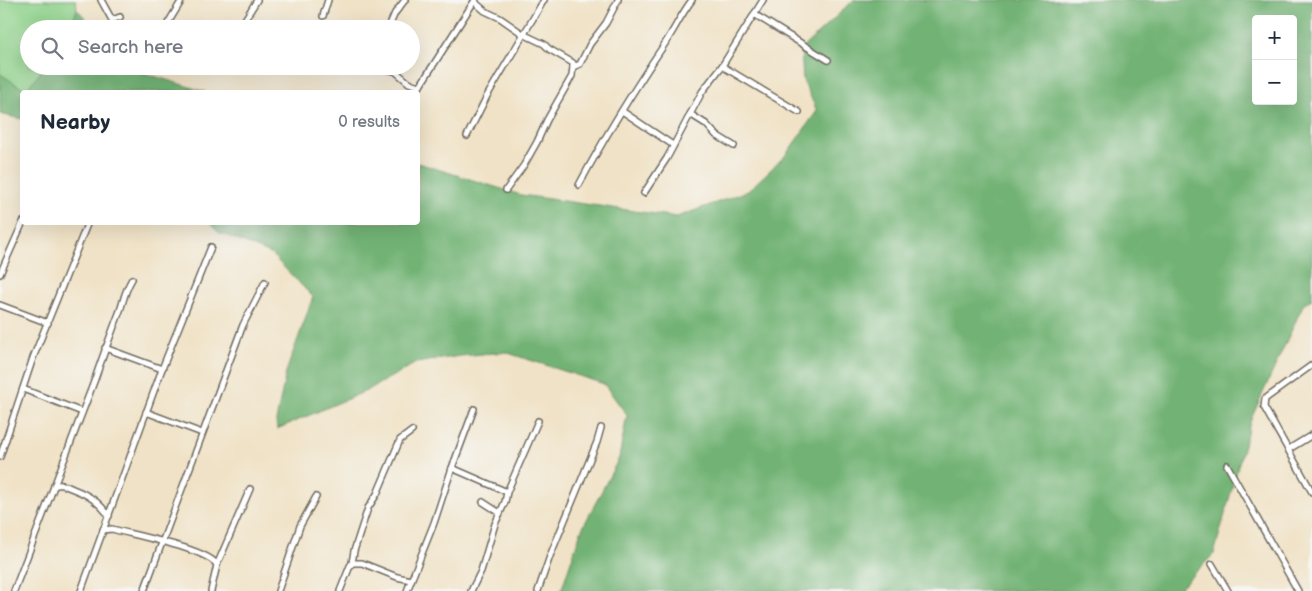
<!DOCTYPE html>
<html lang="en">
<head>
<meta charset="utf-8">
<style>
	body { margin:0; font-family:"Balsamiq Sans",sans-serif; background:#f2f2f3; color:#1f2937 }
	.controls { position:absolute; right:15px; top:15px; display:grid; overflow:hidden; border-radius:5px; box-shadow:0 5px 20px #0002 }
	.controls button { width:45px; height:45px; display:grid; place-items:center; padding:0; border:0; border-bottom:1px solid #e0e1e3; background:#fff; color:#1f2937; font:25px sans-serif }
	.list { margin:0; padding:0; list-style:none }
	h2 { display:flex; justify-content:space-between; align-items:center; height:65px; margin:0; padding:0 20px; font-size:21px }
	h2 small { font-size:16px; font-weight:400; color:#747a83 }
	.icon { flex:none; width:28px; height:28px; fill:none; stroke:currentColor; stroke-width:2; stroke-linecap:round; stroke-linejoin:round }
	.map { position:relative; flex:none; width:1312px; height:591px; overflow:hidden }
	.search { position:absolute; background:#fff; box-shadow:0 5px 20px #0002; left:20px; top:20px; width:400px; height:55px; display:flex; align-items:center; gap:12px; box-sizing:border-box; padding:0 18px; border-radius:28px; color:#747a83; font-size:19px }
	.panel { position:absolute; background:#fff; box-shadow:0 5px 20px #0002; left:20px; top:90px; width:400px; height:135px; border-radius:5px }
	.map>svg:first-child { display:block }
	.green { fill:#8dd189; stroke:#5c7e5a }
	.forest { fill:#72b375; stroke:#4e6f50; fill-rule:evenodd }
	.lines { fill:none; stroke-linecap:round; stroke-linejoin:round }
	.minor-casing { stroke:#706b61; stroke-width:8 }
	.minor { stroke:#fff; stroke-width:5 }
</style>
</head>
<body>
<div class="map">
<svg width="1312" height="591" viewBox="0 0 1312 591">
	<rect width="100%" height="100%" fill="#f6f6f2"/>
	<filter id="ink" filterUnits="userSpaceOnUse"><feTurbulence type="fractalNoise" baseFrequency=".02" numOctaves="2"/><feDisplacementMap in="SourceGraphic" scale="10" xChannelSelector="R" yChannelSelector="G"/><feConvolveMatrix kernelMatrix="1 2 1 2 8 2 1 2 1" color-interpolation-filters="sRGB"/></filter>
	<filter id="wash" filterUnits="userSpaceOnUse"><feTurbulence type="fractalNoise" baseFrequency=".0096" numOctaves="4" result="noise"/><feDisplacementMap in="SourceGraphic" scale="20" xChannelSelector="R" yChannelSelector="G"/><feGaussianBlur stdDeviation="1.12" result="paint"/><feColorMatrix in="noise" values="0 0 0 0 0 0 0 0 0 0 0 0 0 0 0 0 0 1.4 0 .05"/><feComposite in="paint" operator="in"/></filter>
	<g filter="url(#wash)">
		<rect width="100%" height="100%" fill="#f0e2c6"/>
		<!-- green -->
		<path class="green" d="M0 0H76L77 9 71 29H29V66H47L25 90 0 74Z"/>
		<!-- forest -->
		<g class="forest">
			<path d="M854 0H1312V299L1304 303 1251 419 1214 554 1177 591H561L581 531 619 458 627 415 604 384 505 352 460 356 416 363 366 391 277 429 276 421 286 372 313 297 271 254 218 232 210 223 418 222V163L521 195 677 217 748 191 785 156 817 111 803 80 801 49ZM1256 19H1293V101H1256Z"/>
			<path d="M77 9 95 29H71Z"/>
			<path d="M47 66H128L131 69 206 92H22V119L0 114V74L25 90Z"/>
		</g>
	</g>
	<g filter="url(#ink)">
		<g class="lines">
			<!-- minor casing -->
			<g class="minor-casing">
				<g id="minor">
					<path d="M101 0 112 20 120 17"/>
					<path d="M475 0 477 4 485 11 500 18 523 34 544 44 549 49 573 63V67L580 64 590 44 606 23 618 0"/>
					<path d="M754 14 828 60"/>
					<path d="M323 16 328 0"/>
					<path d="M168 23 182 0"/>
					<path d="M239 29 257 0"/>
					<path d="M388 29 395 13 405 0"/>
					<path d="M375 66 395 71 409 83 420 86"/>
					<path d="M722 66 799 112"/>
					<path d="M416 92 475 0"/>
					<path d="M622 111 673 145"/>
					<path d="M690 114 706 124 716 135 734 146"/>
					<path d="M467 136 487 96 544 0"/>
					<path d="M579 185C605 136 635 88 666 42 675 28 682 13 692 0"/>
					<path d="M506 190 524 165 537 142 547 120 572 76 573 67"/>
					<path d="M644 193 667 158 702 92 722 66 763 0"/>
					<path d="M0 274 23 222"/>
					<path d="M0 305 48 323"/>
					<path d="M105 348 162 369"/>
					<path d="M1312 365 1265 399 1264 407 1312 492"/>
					<path d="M23 389 82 412"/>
					<path d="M146 412 202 433"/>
					<path d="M1289 449 1312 435"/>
					<path d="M0 457 33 358 88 222"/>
					<path d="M1227 465 1298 591"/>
					<path d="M452 468 474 409"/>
					<path d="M54 486C61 483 66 486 73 489 89 495 99 502 109 516"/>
					<path d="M483 502 500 513"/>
					<path d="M103 530 112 529C133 535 208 549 217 565"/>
					<path d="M352 563H362L397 577 411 580"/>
					<path d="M1212 564 1228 591"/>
					<path d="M14 591 95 379C102 358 110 337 118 316 124 302 123 294 132 279"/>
					<path d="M81 591 162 369 211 247"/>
					<path d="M144 591 243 325 265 282"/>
					<path d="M211 591 217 565 250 489"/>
					<path d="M278 591 300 526 316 497"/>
					<path d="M340 591 350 566 352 563 354 551 368 508 377 494 400 440 412 431"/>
					<path d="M407 591 434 523 452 468 507 492"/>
					<path d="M471 591 481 571 495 524 505 502 507 492 538 421"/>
					<path d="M538 591 550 556 597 442 601 428"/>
				</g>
			</g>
			<!-- minor -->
			<use href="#minor" class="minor"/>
		</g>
	</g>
</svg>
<div class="controls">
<button>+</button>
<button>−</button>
</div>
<div class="search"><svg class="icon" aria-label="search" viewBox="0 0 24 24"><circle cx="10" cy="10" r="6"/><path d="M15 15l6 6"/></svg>Search here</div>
<section class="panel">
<h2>Nearby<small>0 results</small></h2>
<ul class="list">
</ul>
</section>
</div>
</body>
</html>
